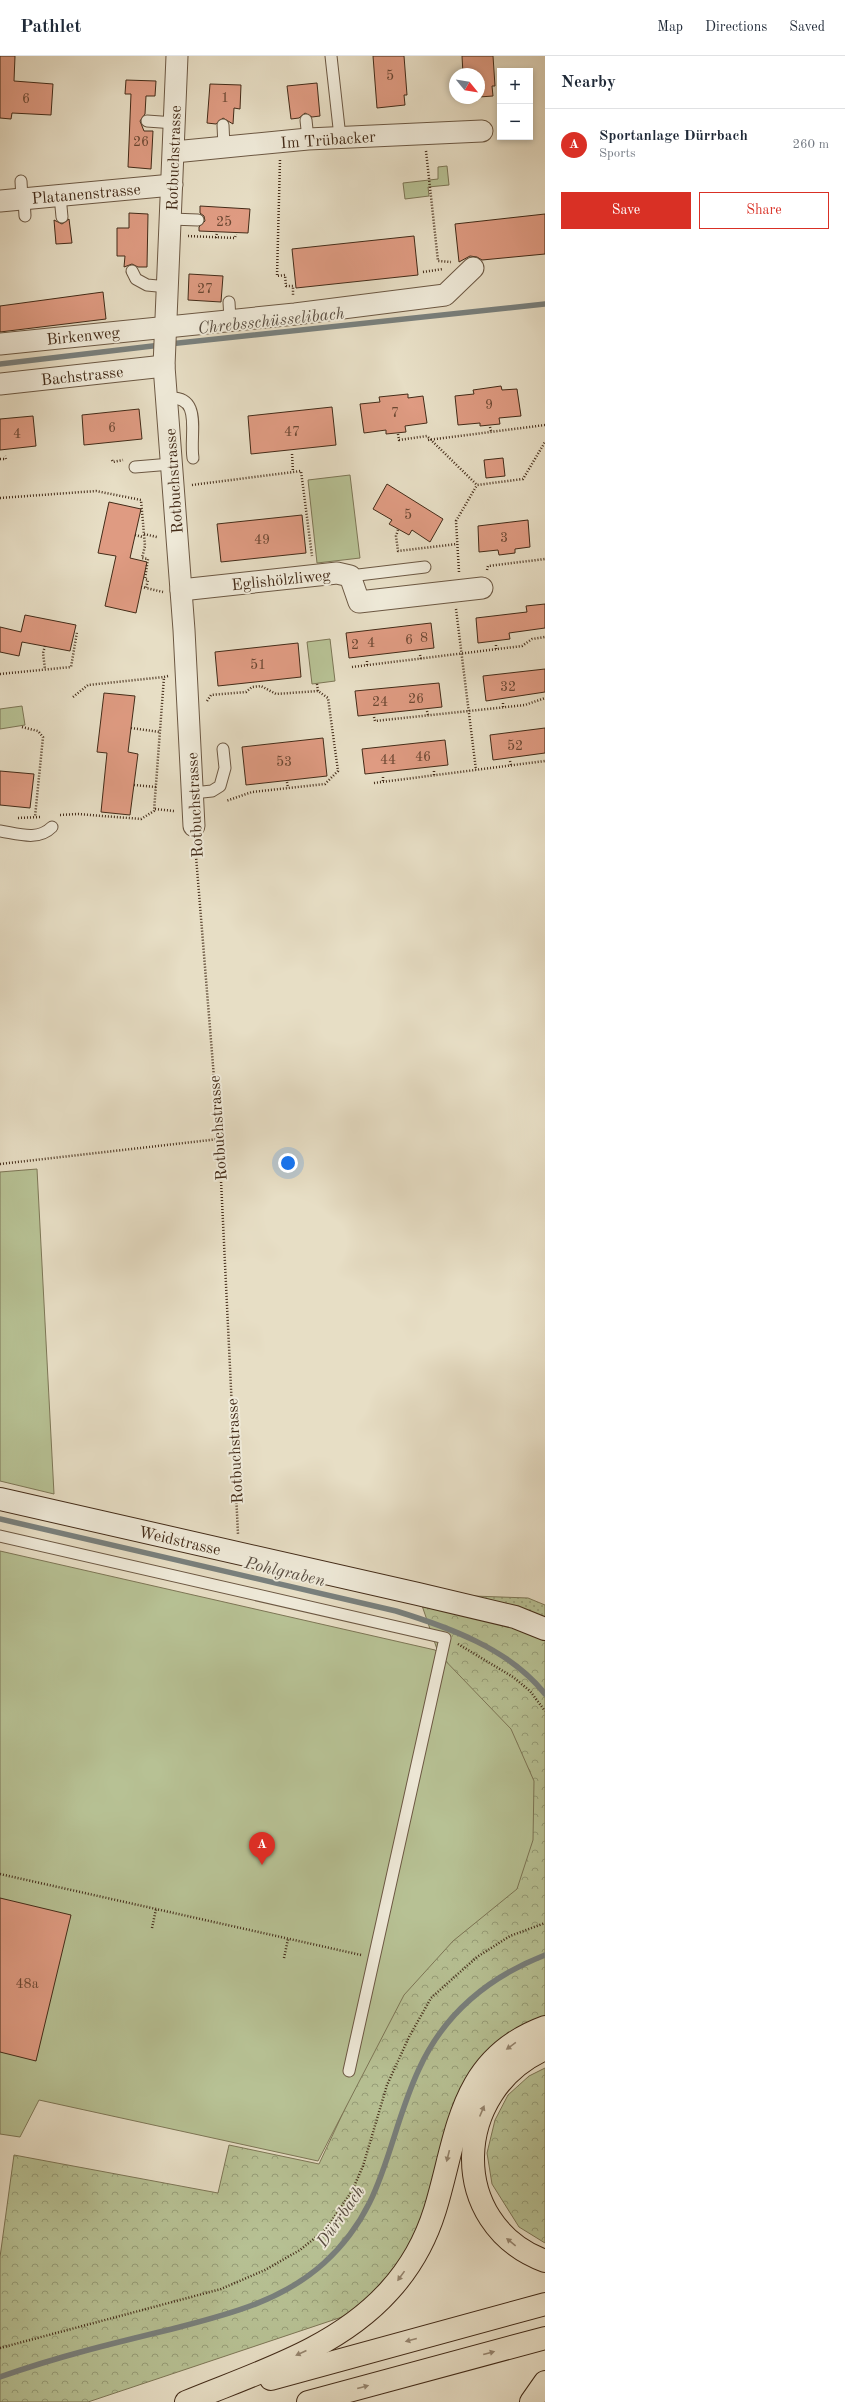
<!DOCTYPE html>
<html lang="en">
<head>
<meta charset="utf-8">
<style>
	body { margin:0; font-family:"Old Standard TT",serif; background:#f6f6f7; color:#1f2937 }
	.controls { position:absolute; right:12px; top:12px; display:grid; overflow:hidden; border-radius:0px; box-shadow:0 2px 6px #0003 }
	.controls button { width:36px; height:36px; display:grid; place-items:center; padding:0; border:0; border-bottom:1px solid #e0e1e3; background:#fff; color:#1f2937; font:20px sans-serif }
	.compass { position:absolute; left:449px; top:12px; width:36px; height:36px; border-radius:50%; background:#fff; box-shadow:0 2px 6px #0003; rotate:120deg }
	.you { position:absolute; left:288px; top:1107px; width:14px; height:14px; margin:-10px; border:3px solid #fff; border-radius:50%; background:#1a73e8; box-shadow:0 0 0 6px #1a73e833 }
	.badge { display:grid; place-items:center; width:26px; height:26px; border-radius:50%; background:#d93025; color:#fff; font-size:13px; font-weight:700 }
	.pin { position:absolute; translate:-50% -33px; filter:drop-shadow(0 1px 2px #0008) }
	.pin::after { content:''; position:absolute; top:21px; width:14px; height:12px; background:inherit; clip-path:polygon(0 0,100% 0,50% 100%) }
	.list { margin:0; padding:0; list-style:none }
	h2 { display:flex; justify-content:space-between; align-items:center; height:52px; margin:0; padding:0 16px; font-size:17px }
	h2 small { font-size:13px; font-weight:400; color:#747a83 }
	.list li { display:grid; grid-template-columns:26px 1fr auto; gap:12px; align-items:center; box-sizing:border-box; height:72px; padding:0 16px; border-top:1px solid #e0e1e3 }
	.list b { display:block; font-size:15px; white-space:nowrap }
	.list p { margin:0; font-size:13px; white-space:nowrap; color:#747a83 }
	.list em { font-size:13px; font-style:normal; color:#747a83 }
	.actions { display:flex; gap:8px; padding:12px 16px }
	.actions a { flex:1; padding:9px 0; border:1px solid #d93025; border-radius:0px; text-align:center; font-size:14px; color:#d93025 }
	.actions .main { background:#d93025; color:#fff }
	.map { position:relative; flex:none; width:545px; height:2346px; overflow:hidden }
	header { display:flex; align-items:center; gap:24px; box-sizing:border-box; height:56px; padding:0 20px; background:#fff; border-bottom:1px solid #e0e1e3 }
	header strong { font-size:19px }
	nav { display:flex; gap:22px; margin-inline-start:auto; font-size:14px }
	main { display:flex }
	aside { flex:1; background:#fff }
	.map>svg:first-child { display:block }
	.grass { fill:url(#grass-dots); stroke:#7d7656 }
	.forest { fill:url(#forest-crowns); stroke:#7d7656 }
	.green { fill:#b7c194; stroke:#7d7656 }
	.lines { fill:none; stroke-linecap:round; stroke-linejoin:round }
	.stream { stroke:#79807d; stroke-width:5.5 }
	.building { fill:#df9b82; stroke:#432b18 }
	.service-casing { stroke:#6c5843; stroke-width:13 }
	.minor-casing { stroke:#6c5843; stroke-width:23 }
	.secondary-casing { stroke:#432b18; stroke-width:24 }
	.motorway-casing { stroke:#432b18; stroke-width:24 }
	.path { stroke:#432b18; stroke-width:2.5; stroke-dasharray:1 2; stroke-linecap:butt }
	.service { stroke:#efead9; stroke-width:11 }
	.minor { stroke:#efead9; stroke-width:21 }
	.secondary { stroke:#efead9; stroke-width:22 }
	.motorway { stroke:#e7dec5; stroke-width:22 }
	.oneway { fill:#95846e }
	.labels { text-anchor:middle; stroke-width:4; stroke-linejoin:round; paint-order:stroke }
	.number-label { font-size:14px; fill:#6a4732 }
	.street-label { font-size:16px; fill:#432b18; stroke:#efead9 }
	.water-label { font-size:17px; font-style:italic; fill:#5a4e42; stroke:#efead9 }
</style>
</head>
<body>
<header>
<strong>Pathlet</strong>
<nav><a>Map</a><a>Directions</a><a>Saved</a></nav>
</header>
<main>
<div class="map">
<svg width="545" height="2346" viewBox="0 0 545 2346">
	<defs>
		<pattern id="grass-dots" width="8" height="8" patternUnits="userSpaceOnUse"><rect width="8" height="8" fill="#b7c194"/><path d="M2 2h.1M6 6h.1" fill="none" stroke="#969d78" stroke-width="1.8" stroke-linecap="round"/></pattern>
		<pattern id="forest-crowns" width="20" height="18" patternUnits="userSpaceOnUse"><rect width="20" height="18" fill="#b7c194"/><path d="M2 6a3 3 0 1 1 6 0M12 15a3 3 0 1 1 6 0" fill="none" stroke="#969d78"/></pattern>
	</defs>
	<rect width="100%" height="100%" fill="#e7dec5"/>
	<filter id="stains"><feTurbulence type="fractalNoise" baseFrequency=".005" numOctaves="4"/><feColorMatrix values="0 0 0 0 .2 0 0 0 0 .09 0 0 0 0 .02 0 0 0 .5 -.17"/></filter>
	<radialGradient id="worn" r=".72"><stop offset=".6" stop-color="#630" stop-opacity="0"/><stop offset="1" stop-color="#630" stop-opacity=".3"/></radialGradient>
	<!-- grass -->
	<path class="grass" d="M418 1538 528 1542 545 1549V1573Z"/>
	<!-- forest -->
	<g class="forest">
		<path d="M418 1538 545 1573V1971L518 1985 441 2133 375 2250 88 2346H0V2201L14 2099 218 2137 229 2089 319 2108 404 1927 529 1783 530 1715 506 1683 449 1628Z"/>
		<path d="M545 2012V2187L519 2171 492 2128 487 2097 495 2064 508 2039 529 2020Z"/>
	</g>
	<!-- green -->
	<g class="green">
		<path d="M447 110 449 129 428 131 429 140 405 143 403 127 438 123V111Z"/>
		<path d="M350 419 360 502 317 507 308 424Z"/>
		<path d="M330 583 335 625 312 628 307 586Z"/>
		<path d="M22 650 25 669 0 673V653Z"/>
		<path d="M37 1113 54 1438 0 1425V1116Z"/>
		<path d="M0 1495 435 1594 511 1673 534 1725 533 1784 517 1833 453 1885 404 1939 318 2105 39 2044 20 2081 0 2078Z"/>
	</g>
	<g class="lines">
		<!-- stream -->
		<g class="stream">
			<path d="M169 288 545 248"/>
			<path d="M0 308 161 289"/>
			<path d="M0 1463 396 1555C448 1571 510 1593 545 1638"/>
			<path d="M0 2321C56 2301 114 2287 172 2273 226 2259 281 2246 324 2207 387 2150 386 2084 419 2013 444 1958 489 1921 545 1899"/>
		</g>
	</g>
	<!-- building -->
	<g class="building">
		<path d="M0 0H15L14 25 53 28 51 59 12 57 11 63 0 62Z"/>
		<path d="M373 0H404L407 39H404L405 49 377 52Z"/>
		<path d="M462 0H493L495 30H492L493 40 479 41V18H463Z"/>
		<path d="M126 24 156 25 155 40H146L145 58 140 65 144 75H153L151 113 128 111 131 38H125Z"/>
		<path d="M317 27 320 60 312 61 305 57 299 62 291 63 287 30Z"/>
		<path d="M210 28 241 29 240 53 234 52 233 68 223 62 216 68 207 67Z"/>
		<path d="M200 150 250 153 248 177 199 175V171L205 165 204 160 200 157Z"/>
		<path d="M129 157 148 158 147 211H138L132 208 124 211 125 200H117V172H129Z"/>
		<path d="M545 158V198L482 204 477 201 470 200 459 206 455 168Z"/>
		<path d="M69 163 72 187 56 188 54 164 62 168Z"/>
		<path d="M414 180 418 219 296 232 292 193Z"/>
		<path d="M189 218 223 220 221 246 188 244Z"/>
		<path d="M103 236 106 263 0 276V250Z"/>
		<path d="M501 330 502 334 517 333 521 360 499 362 500 368 480 370V367L458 369 455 340 474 338 473 334Z"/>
		<path d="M408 338V342L423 340 427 367 405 370 406 376 386 378V374L364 377 360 348 380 346 379 341Z"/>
		<path d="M332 351 336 389 251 398 248 360Z"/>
		<path d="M139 353 142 383 84 389 82 359Z"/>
		<path d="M33 360 36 390 0 394V363Z"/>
		<path d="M503 402 505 420 486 422 484 404Z"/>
		<path d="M387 428 443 463 430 486 412 474 409 479 389 468 392 464 373 453Z"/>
		<path d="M109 446 141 453 130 502 147 506 136 557 105 550 116 500 98 497Z"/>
		<path d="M302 459 306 497 221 506 217 468Z"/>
		<path d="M528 464 530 491 515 493V497L499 499 498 494 479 496 478 470Z"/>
		<path d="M545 548V572L509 577 510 583 478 587 476 562 527 556 526 550Z"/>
		<path d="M25 559 76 569 70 595 22 586 19 600 0 596V571L21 576Z"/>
		<path d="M431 567 434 592 349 602 346 577Z"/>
		<path d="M298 587 301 621 218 630 215 596Z"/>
		<path d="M545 613V636L486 645 483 620Z"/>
		<path d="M439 627 442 651 358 660 355 635Z"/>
		<path d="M104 637 135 640 128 696 138 698 130 759 101 756 107 697 97 696Z"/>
		<path d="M545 672V697L493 704 490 679Z"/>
		<path d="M323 682 327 720 246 729 242 691Z"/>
		<path d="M445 684 448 709 365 718 362 693Z"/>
		<path d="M0 715 34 718 30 752 0 749Z"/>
		<path d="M0 1842 71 1859 36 2005 0 1996Z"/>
	</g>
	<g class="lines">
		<!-- service casing -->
		<g class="service-casing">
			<g id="service">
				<path d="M331 0 340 81"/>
				<path d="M306 64 308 83"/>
				<path d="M147 65 175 67"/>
				<path d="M223 69 224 91"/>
				<path d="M21 125 22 143"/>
				<path d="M60 140 62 161"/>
				<path d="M24 143 25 160"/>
				<path d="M171 163 198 164"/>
				<path d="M132 215 136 223 147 229 168 231"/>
				<path d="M229 246 230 264"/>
				<path d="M167 342C204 339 189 378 193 402"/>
				<path d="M135 411 171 408"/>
				<path d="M350 520 425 511"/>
				<path d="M193 737 212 735 220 730 225 712 223 693"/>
				<path d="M0 775C19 778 38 785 52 771"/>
				<path d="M0 1480 445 1582 349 2015"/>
			</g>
		</g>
		<!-- minor casing -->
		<g class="minor-casing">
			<g id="minor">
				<path d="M177 0 164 310 184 574 194 770"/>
				<path d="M174 96 308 83 482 75"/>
				<path d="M0 145 172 129"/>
				<path d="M0 288 295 258 445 239 473 212"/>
				<path d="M0 328 164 310"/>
				<path d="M181 534 337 517 350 520 359 546 482 532"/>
			</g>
		</g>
		<!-- secondary casing -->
		<g class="secondary-casing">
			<path id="secondary" d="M0 1443 418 1538 515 1561 545 1573"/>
		</g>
		<!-- motorway casing -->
		<g class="motorway-casing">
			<g id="motorway">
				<path d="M545 1993C452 2034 446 2168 545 2205"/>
				<path d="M271 2323 545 2248"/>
				<path d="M186 2346C256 2317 337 2293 389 2235 410 2212 426 2183 435 2154 458 2079 458 2003 545 1971"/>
				<path d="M308 2346 545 2282"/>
				<path d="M531 2346 545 2326"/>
			</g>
		</g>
		<!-- path -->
		<g class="path">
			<path d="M426 95 438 205 451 206"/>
			<path d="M280 104 277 220 285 219 286 230H293V239"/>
			<path d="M188 180 235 182 236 178"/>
			<path d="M216 182 217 177"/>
			<path d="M423 216 443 213"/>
			<path d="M490 371 491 375"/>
			<path d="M398 378 399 384 427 380 477 429 523 423 545 386"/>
			<path d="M428 384 545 369"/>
			<path d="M292 398 293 416"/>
			<path d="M0 403H6L5 400"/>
			<path d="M112 404 113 406 123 404"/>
			<path d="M192 429 301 415 312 500"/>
			<path d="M0 442 96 435 141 444 145 490 142 502 148 503 145 523 148 524 146 532 163 536"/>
			<path d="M398 474 396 480 398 495 457 488"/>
			<path d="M144 478 157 481"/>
			<path d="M135 479 143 481"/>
			<path d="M487 514 488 510 545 503"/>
			<path d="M459 516 456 465 477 429"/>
			<path d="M141 531 146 532"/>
			<path d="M456 553 476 714"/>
			<path d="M496 589V594"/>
			<path d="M45 590 43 597 45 613"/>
			<path d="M420 599 421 603"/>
			<path d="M367 605V610"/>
			<path d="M352 611 522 590 532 583 545 581"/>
			<path d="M0 618 71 611 77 576"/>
			<path d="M317 628 318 635"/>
			<path d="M73 641 88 629 164 621"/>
			<path d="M207 645 211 639 246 636 252 631 261 630 276 638 318 635 328 642 338 715 325 728 252 736 226 745"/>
			<path d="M503 647V651"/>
			<path d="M427 655 428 659"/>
			<path d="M374 661 375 665 525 649 545 642"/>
			<path d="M22 671 38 675 43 681 35 761"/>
			<path d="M131 672 160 676"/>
			<path d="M510 705 511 709"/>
			<path d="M434 715V719"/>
			<path d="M383 721V726"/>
			<path d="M287 726 288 732"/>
			<path d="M374 727 545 705"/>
			<path d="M134 729 156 731"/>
			<path d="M155 753 174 755"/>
			<path d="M60 759 78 758 141 763 154 755 164 621 168 620"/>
			<path d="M18 762 41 761"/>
			<path d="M195 788 219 1083 238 1478"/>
			<path d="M0 1108 219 1083"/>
			<path d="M458 1588 513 1621 530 1635 545 1655"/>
			<path d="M0 1818 361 1899"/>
			<path d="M152 1872 156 1853"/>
			<path d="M284 1902 288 1883"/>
			<path d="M0 2292 221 2233 265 2214 300 2194 326 2173 352 2135 363 2110 387 2029 409 1981 431 1942 477 1901 510 1880 545 1867"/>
		</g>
		<!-- service -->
		<use href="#service" class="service"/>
		<!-- minor -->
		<use href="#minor" class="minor"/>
		<!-- secondary -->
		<use href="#secondary" class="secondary"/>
		<!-- motorway -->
		<use href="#motorway" class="motorway"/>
	</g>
	<!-- one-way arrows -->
	<defs><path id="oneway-solid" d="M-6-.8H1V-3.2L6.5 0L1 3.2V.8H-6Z"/></defs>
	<g class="oneway">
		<use href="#oneway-solid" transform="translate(511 1990) rotate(144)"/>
		<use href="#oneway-solid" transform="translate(482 2055) rotate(-67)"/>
		<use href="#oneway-solid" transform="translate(448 2100) rotate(104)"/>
		<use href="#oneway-solid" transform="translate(511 2186) rotate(-141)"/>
		<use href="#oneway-solid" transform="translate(401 2220) rotate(126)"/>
		<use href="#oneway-solid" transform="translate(411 2284) rotate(165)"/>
		<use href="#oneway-solid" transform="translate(301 2297) rotate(155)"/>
		<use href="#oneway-solid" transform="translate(489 2297) rotate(-15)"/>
		<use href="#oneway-solid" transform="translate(363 2331) rotate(-15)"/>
	</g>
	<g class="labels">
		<!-- number labels -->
		<g class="number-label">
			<text x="390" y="24">5</text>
			<text x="225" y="46">1</text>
			<text x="26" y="47">6</text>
			<text x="141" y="90">26</text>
			<text x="224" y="170">25</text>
			<text x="205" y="237">27</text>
			<text x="489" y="353">9</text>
			<text x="395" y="361">7</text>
			<text x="112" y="376">6</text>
			<text x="292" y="380">47</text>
			<text x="17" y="382">4</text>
			<text x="408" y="463">5</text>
			<text x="504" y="486">3</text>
			<text x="262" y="488">49</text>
			<text x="424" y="586">8</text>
			<text x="409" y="588">6</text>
			<text x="371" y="591">4</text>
			<text x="355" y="593">2</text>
			<text x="258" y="613">51</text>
			<text x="508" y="635">32</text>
			<text x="416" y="647">26</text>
			<text x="380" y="650">24</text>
			<text x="515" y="694">52</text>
			<text x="423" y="705">46</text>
			<text x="388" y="708">44</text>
			<text x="284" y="710">53</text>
			<text x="27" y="1932">48a</text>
		</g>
		<!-- street labels -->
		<g class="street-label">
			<text transform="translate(328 83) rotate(-4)" y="6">Im Trübacker</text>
			<text transform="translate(173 102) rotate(-88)" y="6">Rotbuchstrasse</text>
			<text transform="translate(86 137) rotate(-5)" y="6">Platanenstrasse</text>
			<text transform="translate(83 279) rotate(-6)" y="6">Birkenweg</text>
			<text transform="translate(82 319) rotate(-6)" y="6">Bachstrasse</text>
			<text transform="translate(173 425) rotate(-94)" y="6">Rotbuchstrasse</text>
			<text transform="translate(281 523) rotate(-6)" y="6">Eglishölzliweg</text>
			<text transform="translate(194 749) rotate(-93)" y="6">Rotbuchstrasse</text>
			<text transform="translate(217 1072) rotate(-94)" y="6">Rotbuchstrasse</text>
			<text transform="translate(234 1395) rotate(-93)" y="6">Rotbuchstrasse</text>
			<text transform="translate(180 1484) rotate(13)" y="6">Weidstrasse</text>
		</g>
		<!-- water labels -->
		<g class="water-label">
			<text transform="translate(271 264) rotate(-6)" y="6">Chrebsschüsselibach</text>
			<text transform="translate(285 1515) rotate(13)" y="6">Pohlgraben</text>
			<text transform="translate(340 2160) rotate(-55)" y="6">Dürrbach</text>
		</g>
	</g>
	<rect width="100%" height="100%" filter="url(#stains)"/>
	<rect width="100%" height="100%" fill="url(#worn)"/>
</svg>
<div class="controls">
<button>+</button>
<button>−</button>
</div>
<svg class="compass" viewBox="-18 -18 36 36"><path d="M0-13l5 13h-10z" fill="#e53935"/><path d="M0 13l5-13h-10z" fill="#747a83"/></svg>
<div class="you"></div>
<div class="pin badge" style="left:262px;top:1809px">A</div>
</div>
<aside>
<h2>Nearby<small></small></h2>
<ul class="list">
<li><span class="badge">A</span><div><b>Sportanlage Dürrbach</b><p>Sports</p></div><em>260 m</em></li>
</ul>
<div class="actions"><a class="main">Save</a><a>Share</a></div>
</aside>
</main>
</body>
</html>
